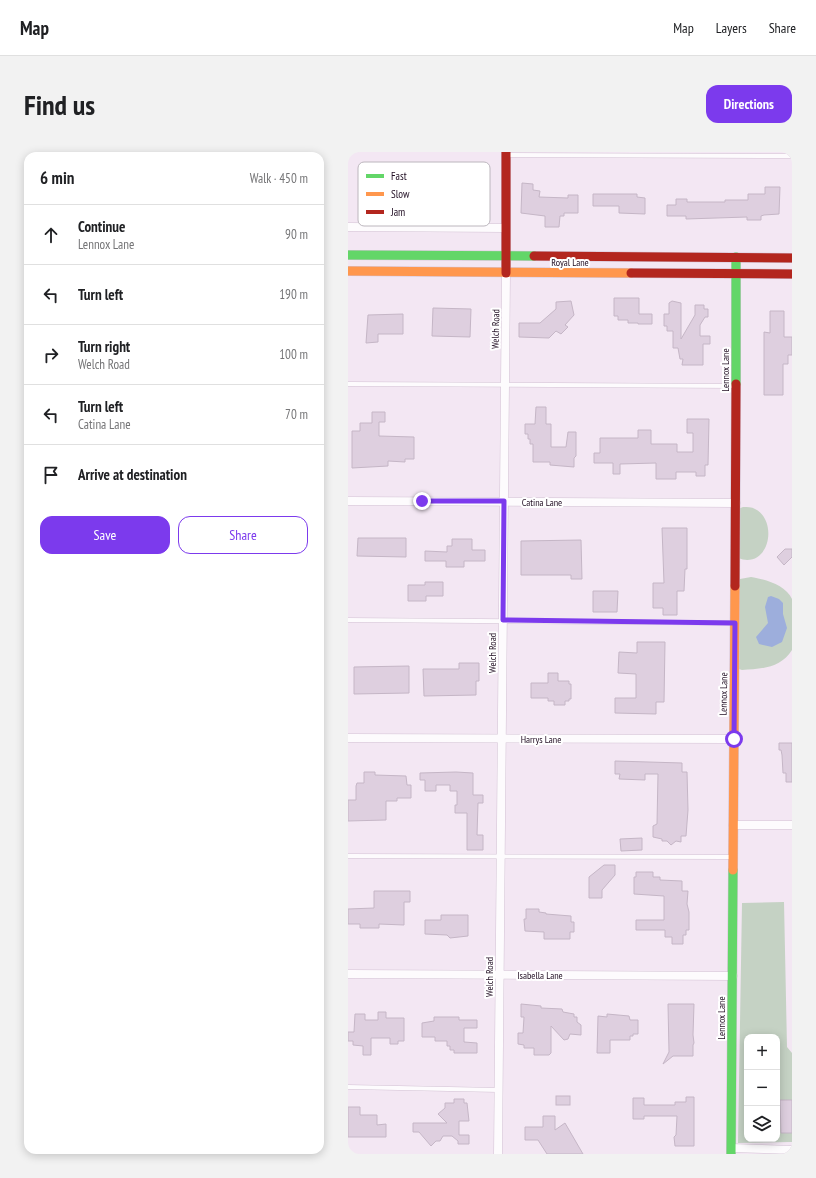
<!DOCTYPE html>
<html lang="en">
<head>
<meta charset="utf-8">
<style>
	body { margin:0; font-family:"PT Sans Narrow",sans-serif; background:#f2f2f2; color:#202124 }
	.controls { position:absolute; right:12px; bottom:12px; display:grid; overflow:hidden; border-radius:8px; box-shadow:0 2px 10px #0003 }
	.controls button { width:36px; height:36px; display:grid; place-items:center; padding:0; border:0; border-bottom:1px solid #e0e0e0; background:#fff; color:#202124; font:20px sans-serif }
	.stop { position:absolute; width:12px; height:12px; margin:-9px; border:3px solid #7c3aed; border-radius:50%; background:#fff }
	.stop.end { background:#7c3aed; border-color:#fff; box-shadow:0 1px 4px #0008 }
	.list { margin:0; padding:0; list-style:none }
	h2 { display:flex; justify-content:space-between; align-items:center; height:52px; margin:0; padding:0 16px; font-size:17px }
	h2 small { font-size:13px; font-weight:400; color:#757577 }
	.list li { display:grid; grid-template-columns:26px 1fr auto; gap:12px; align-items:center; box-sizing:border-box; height:60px; padding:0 16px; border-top:1px solid #e0e0e0 }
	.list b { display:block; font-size:15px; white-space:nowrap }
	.list p { margin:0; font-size:13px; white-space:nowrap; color:#757577 }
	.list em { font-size:13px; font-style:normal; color:#757577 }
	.actions { display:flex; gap:8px; padding:12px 16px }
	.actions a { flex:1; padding:9px 0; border:1px solid #7c3aed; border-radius:12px; text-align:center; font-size:14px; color:#7c3aed }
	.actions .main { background:#7c3aed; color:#fff }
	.icon { flex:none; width:22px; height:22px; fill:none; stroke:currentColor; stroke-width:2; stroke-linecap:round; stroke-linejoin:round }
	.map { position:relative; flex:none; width:444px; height:1002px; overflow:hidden; border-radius:12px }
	header { display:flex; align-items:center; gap:24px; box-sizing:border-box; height:56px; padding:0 20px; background:#fff; border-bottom:1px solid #e0e0e0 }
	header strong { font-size:19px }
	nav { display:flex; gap:22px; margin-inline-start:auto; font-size:14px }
	.intro { display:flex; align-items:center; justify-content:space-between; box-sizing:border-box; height:96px; padding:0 24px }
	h1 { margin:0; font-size:28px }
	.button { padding:10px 18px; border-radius:12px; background:#7c3aed; color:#fff; font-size:14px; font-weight:700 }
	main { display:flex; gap:24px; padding:0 24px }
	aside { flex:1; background:#fff; border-radius:12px; box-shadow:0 2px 10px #0003 }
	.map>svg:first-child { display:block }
	.green { fill:#c5d2c4; fill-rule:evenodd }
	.water { fill:#9daedc }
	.building { fill:#decfdf; stroke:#c5b6c6 }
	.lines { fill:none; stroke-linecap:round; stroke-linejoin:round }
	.lane-casing { stroke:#d3c2d4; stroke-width:5 }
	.street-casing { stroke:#d3c2d4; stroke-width:9 }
	.fast-casing { stroke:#d3c2d4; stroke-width:10 }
	.slow-casing { stroke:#d3c2d4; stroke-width:10 }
	.jam-casing { stroke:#d3c2d4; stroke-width:10 }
	.lane { stroke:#fdfbfd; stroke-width:4 }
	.street { stroke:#fdfbfd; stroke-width:8 }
	.fast { stroke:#63d668; stroke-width:9 }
	.slow { stroke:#ff974d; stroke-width:9 }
	.jam { stroke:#b3261e; stroke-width:9 }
	.route { stroke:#7c3aed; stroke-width:5 }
	.labels { text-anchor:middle; stroke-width:4; stroke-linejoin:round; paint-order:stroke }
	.street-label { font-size:10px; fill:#200d22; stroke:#fff }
	.key { fill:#fff; stroke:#bcb6bd; stroke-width:1 }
	.key-label { font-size:11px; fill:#200d22 }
</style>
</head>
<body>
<header>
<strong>Map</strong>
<nav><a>Map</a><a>Layers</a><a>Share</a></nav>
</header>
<div class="intro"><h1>Find us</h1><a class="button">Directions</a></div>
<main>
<aside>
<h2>6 min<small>Walk · 450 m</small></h2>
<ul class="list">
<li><svg class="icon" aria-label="ahead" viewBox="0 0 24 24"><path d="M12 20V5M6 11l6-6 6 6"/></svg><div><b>Continue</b><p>Lennox Lane</p></div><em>90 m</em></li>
<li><svg class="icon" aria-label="left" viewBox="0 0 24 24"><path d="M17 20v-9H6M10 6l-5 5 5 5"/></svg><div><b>Turn left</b></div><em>190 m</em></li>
<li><svg class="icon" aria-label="right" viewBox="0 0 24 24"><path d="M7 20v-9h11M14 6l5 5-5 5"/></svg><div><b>Turn right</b><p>Welch Road</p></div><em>100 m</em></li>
<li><svg class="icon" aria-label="left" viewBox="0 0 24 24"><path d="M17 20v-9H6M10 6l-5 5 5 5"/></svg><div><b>Turn left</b><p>Catina Lane</p></div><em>70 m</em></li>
<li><svg class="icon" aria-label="arrive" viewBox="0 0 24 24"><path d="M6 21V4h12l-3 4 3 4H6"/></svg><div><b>Arrive at destination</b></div></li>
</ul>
<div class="actions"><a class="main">Save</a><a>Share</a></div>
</aside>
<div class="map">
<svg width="444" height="1002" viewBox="0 0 444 1002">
	<rect width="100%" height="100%" fill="#f3e7f3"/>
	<!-- green -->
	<g class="green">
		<path d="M395 355C399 355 404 355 407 357 431 369 421 418 390 406V357Z"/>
		<path d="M403 425C416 427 438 433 444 447 444 455 444 488 444 498 433 516 413 517 394 518L391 517 392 427Z"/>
		<path d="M436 750 439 895 444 901V990L390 991 394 751ZM399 885H429V987H399Z"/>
	</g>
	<!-- water -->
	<path class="water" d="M423 444 431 447 435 451V462L439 476 434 490 424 495 411 492 408 485 420 471 417 455 420 445Z"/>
	<!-- building -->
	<g class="building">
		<path d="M174 31 185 32V38L192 39 191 45 220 46V43H230V61H216V64H212L211 75H197V64L173 61Z"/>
		<path d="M417 35H432L431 62 416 63 413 64V68H399V65L338 67V64H319V53H328V47H339V50H377V48H400V42H417Z"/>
		<path d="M245 42H289V45L297 46V62L271 61V54H245Z"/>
		<path d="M266 146H291V162H304V172H290V171H280V168H270V164H266Z"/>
		<path d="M223 149 226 163 217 173 220 175 213 182 208 179 201 186 171 185V171H192L208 157V150Z"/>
		<path d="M324 149 333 151V187L347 163V153H356V157H360V165H357L352 173V184H362V192H355V213H334L335 207H332L330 196H325V179H319V174H316V162H321V151Z"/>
		<path d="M85 156 123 157 122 185 84 184Z"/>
		<path d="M422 159H436V185H444V203H440V212H435V243H416V180L422 181Z"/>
		<path d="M55 162V182H30V190L18 191 20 163Z"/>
		<path d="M188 255H198V272H203V295H218L220 280H228V304L226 306V315L202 313V310H185V292H182V287H180V282H177V272H187Z"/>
		<path d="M24 260H37V270H31V284L66 285V307H57V310L40 309V314L4 316V279H12V271H24Z"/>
		<path d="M339 267H361L360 313H357V324H348V320H328V327H308V311L272 312V322H265V311H246V301H252V286H290V278H303V292H329V300H345V281H339Z"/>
		<path d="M314 376H339V417H337L336 439H329V463H315V456H305V431H316Z"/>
		<path d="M10 386H58V405L9 404Z"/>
		<path d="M104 387H124V398H137V409H116V415H98V409H77V399L99 400V394H104Z"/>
		<path d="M233 388 234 427H223V423H173V389Z"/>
		<path d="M437 397H444V405L436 413 429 405Z"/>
		<path d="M77 430H95V444H78V449H60V433H77Z"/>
		<path d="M245 439H270L269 460H245Z"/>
		<path d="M289 490H317L316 550H308V562L267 561V546H288V522L270 521 271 500 289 501Z"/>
		<path d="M111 511H131V529H128V543L76 544 75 517H111Z"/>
		<path d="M61 514V541L6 542V515Z"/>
		<path d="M200 521H210V529H221V532H223V547H221V549H217V553H206V549H200V546H183V531H200Z"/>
		<path d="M431 591H444V630H438V621H435L434 603 433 598H431Z"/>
		<path d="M267 609 334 611V620H339L340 658 338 684H333V690L328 689 323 693 319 689H314V687L305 685V674L309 672 310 622H297V628L271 627 272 622H267Z"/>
		<path d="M16 620H27V623L58 624 59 633H63V646H49V649H38V668L0 669V648H8V634L9 631H16Z"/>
		<path d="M108 620 125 621V643H135V651H130L129 683H135V698H119V661H107V653H109V639H102V633H88V639H77V628H72V621Z"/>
		<path d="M294 686V698L273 699 272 687Z"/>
		<path d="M256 713H267V723L254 738V746H241V725Z"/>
		<path d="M288 720H305V725H312V728L334 729V739H340L339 752 341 760V778H338V783H335V792H324V785H317V778H288V768H316V744L286 742V725H288Z"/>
		<path d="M26 739H62V750H56V773L31 772V776H12V772H0V757L26 756Z"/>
		<path d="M178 757H191V760L198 761V762L223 764V770H226V780H222V787H196V780L177 779 176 767H178Z"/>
		<path d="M93 763H120V784L102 786 99 783 77 782V768H93Z"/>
		<path d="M173 852 193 854V856L214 857 215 860 226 862V865H229V870L233 873V883L222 882 220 887 216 888 203 874V901L201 903H186V896H176V893L170 892V881H175L176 865H173Z"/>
		<path d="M320 852H346L345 883 346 891 345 893V904H325L315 912 321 900Z"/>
		<path d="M30 860H38V866H56V889H50V892H42V886H23V903H15V894L5 893V889H0V880H6L7 862H17V868H30Z"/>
		<path d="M259 862 281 864 282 868H290V882H285V884H282V888H262V901H249L250 864 259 865Z"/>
		<path d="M86 865H111V868H129V876H116V890L129 891V901H106V898H102V894H99V889H87V885H74V871L86 869Z"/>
		<rect x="208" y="944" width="14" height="9"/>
		<path d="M338 945H346V994H327L326 985 328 983 329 964H296V967H285V946H296V953H327V950H338Z"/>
		<path d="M106 947H116V951H119L121 969H111V983H121V992H110V989L104 984H95L92 989H88L83 994 71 980H65V971H99L90 962 97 956V951H106Z"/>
		<path d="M432 948H444V981H433Z"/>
		<path d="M0 955H12V963H29V973L38 972V985H0Z"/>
		<path d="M195 964H207V978L217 971 235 1002H199L190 988H177V975H195Z"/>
	</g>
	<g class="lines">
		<!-- lane casing -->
		<g class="lane-casing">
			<g id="lane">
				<path d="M159 3 444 4"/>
				<path d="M0 232 388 234"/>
				<path d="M0 468 386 471"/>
				<path d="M0 704 384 705"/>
				<path d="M0 935 151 938"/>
			</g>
		</g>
		<!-- street casing -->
		<g class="street-casing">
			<g id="street">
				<path d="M0 75 158 76"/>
				<path d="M0 349 388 351"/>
				<path d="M0 586 385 587"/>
				<path d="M385 673H444"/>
				<path d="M0 822 385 824"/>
				<path d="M383 996 444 998"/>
				<path d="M150 1002 158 121"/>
			</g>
		</g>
		<!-- fast casing -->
		<g class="fast-casing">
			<g id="fast">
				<path d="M0 103 186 104"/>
				<path d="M388 105V232"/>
				<path d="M383 1002 385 718"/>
			</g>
		</g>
		<!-- slow casing -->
		<g class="slow-casing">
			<g id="slow">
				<path d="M0 119 283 121"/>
				<path d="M385 718 387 434"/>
			</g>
		</g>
		<!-- jam casing -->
		<g class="jam-casing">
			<g id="jam">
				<path d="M158 0V121"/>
				<path d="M186 104 444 106"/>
				<path d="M283 121 444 122"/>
				<path d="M387 434 388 232"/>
			</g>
		</g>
		<!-- lane -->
		<use href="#lane" class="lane"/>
		<!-- street -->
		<use href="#street" class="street"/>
		<!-- fast -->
		<use href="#fast" class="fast"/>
		<!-- slow -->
		<use href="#slow" class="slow"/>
		<!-- jam -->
		<use href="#jam" class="jam"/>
	</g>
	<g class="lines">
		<!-- route -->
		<path class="route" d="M74 349H156L155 468 387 471 386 587"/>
	</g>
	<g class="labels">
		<!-- street labels -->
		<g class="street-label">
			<text x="222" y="114">Royal Lane</text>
			<text transform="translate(147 177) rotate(-89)" y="4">Welch Road</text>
			<text transform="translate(377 218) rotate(-90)" y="4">Lennox Lane</text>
			<text x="194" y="354">Catina Lane</text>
			<text transform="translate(144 501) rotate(-90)" y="4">Welch Road</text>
			<text transform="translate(375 542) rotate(-89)" y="4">Lennox Lane</text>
			<text x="193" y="591">Harrys Lane</text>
			<text x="192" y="827">Isabella Lane</text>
			<text transform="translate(141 825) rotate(-90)" y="4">Welch Road</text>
			<text transform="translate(373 866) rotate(-90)" y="4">Lennox Lane</text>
		</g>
	</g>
	<!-- legend -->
	<rect x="10" y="10" width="132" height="64" rx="6" class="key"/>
	<rect x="18" y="22" width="18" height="4" fill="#63d668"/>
	<rect x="18" y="40" width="18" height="4" fill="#ff974d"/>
	<rect x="18" y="58" width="18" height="4" fill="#b3261e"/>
	<g class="key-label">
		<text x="43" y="28">Fast</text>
		<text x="43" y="46">Slow</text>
		<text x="43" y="64">Jam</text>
	</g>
</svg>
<div class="controls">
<button>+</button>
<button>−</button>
<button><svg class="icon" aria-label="layers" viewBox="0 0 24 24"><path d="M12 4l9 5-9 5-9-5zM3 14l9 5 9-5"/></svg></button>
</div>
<div class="stop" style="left:386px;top:587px"></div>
<div class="stop end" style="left:74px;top:349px"></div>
</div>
</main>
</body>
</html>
